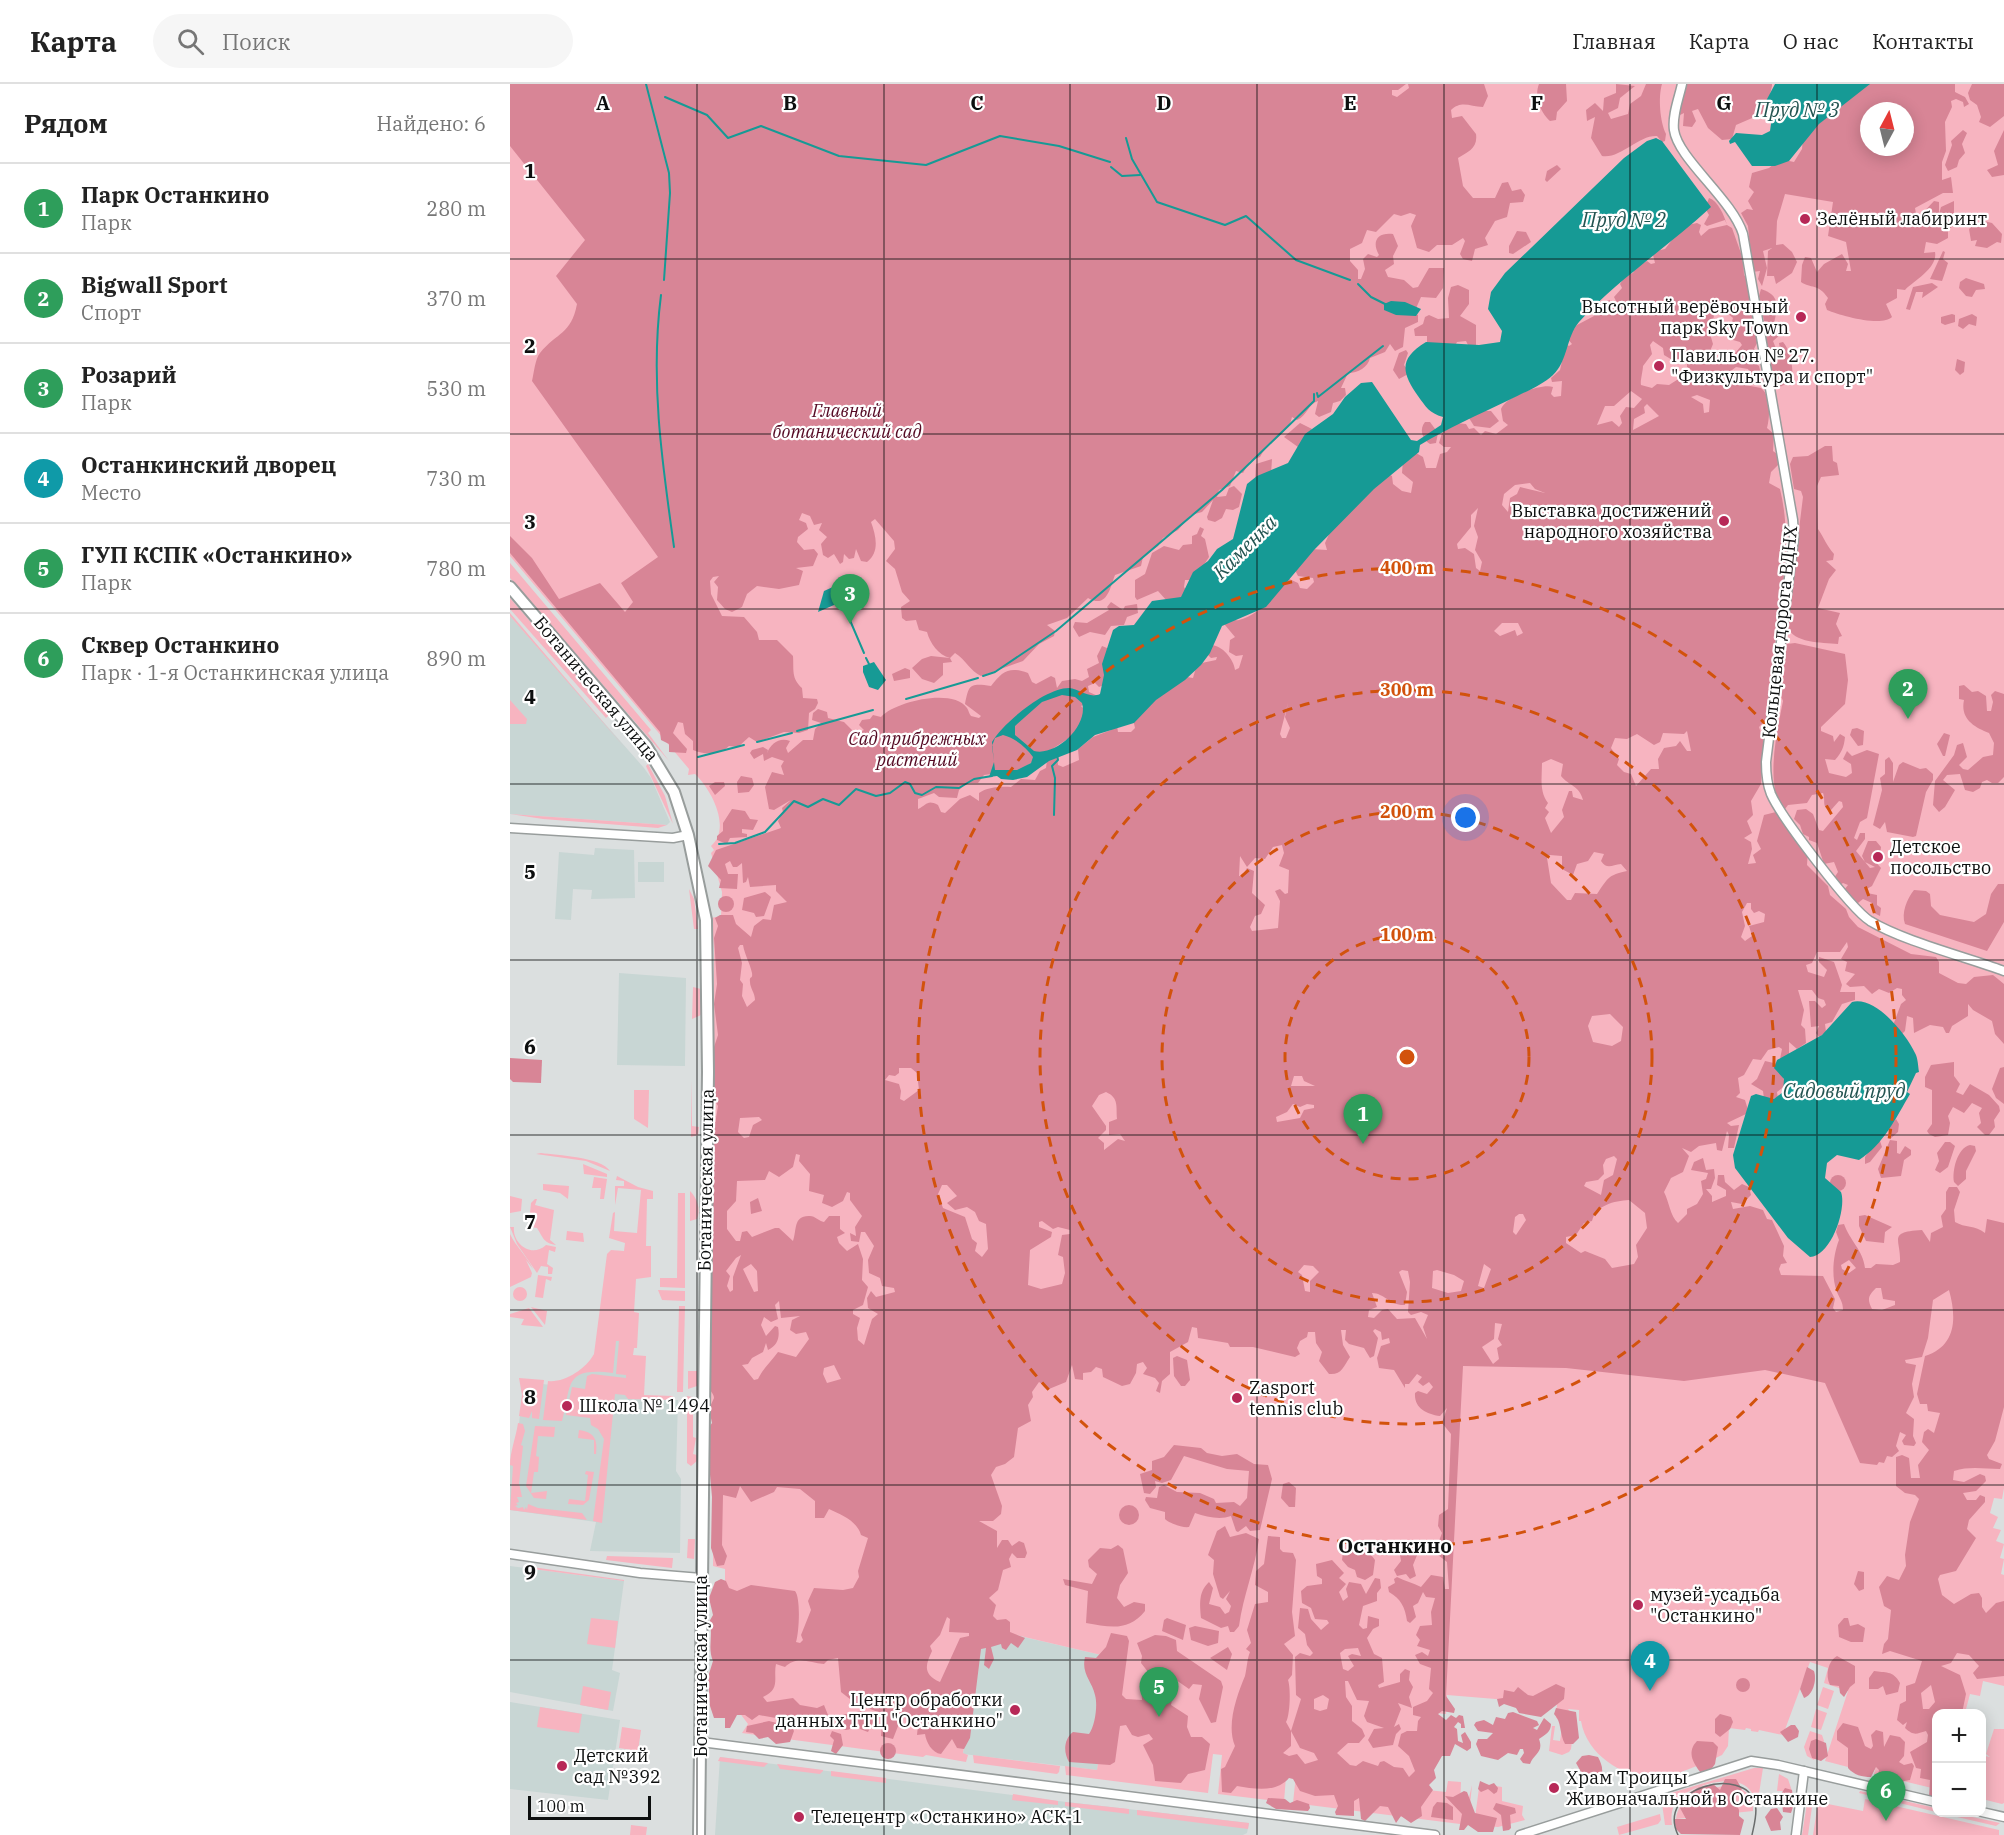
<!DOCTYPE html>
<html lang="ru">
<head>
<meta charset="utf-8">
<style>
	body { margin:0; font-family:"IBM Plex Serif",serif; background:#f6f6f6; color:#222 }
	.controls { position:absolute; right:18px; bottom:18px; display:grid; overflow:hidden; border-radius:12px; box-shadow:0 3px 15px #0003 }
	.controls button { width:54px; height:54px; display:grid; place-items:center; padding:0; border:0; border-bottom:2px solid #e0e0e0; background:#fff; color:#222; font:30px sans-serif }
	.compass { position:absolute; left:1350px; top:18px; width:54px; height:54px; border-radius:50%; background:#fff; box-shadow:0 3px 15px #0003; rotate:7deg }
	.scale { position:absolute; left:18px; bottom:15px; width:123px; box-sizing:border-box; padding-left:6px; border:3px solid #0d0f0f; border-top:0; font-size:16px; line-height:21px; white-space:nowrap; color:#0d0f0f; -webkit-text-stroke:4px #fff; paint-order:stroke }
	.you { position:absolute; left:956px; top:734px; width:21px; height:21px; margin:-15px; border:4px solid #fff; border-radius:50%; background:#1a73e8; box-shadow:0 0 0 9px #1a73e833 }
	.badge { display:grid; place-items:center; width:39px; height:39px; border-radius:50%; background:#2563eb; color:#fff; font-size:20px; font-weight:700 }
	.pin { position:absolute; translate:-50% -50px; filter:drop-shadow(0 2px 3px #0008) }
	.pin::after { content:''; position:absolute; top:32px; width:21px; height:18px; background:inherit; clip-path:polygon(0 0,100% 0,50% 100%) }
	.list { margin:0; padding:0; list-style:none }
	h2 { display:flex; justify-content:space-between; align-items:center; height:78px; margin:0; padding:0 24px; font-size:26px }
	h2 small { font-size:20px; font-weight:400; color:#767676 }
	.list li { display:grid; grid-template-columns:39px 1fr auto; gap:18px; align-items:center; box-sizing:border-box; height:90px; padding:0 24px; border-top:2px solid #e0e0e0 }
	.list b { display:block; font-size:22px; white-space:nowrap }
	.list p { margin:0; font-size:20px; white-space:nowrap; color:#767676 }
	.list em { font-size:20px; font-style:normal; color:#767676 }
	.icon { flex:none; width:33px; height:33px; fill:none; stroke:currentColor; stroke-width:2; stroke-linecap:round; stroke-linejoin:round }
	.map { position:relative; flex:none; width:1494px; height:1751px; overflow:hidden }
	header { display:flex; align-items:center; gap:36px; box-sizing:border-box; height:84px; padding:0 30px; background:#fff; border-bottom:2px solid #e0e0e0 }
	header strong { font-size:28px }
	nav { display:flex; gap:33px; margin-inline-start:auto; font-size:21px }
	.search { width:420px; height:54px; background:#f6f6f6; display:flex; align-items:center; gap:15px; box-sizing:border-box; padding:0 21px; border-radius:33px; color:#767676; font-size:22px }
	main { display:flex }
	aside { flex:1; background:#fff }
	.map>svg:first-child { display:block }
	.built { fill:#c8d6d4 }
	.green { fill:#f7b4c0; fill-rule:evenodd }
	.forest { fill:#d88596; fill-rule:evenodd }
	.water { fill:#169a95; fill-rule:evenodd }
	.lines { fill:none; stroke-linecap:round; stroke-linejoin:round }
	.stream { stroke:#169a95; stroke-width:2 }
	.minor-casing { stroke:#989d9c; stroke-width:11 }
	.major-casing { stroke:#989d9c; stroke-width:14 }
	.minor { stroke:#fff; stroke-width:8 }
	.major { stroke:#fff; stroke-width:10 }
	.tram { stroke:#6a6d6d; stroke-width:1.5 }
	.grid { fill:none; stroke:#0d0f0f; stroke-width:1.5; stroke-opacity:0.55 }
	.ring { fill:none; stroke:#d2520c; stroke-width:3; stroke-dasharray:10 8 }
	.poi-dot { fill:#b72857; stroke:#fff; stroke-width:2 }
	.labels { text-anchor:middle; stroke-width:4.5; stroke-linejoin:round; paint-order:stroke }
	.poi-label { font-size:18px; fill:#0d0f0f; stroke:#fff; text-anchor:start }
	.park-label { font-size:18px; font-style:italic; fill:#550a24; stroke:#fff }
	.street-label { font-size:18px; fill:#0d0f0f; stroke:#fff }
	.water-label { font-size:20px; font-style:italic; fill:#235451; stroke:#fff }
	.neighbourhood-label { font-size:20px; font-weight:bold; fill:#0d0f0f; stroke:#fff }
	.grid-label { font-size:20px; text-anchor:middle; font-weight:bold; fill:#0d0f0f; stroke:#fff; stroke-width:4.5; stroke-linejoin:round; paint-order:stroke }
	.centre { fill:#d2520c; stroke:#fff; stroke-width:3 }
	.ring-label { font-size:18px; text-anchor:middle; font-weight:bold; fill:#d2520c; stroke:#fff; stroke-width:4.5; stroke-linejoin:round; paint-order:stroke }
</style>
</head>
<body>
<header>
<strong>Карта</strong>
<div class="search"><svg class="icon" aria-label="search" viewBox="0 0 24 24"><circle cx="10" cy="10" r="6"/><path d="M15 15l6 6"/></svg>Поиск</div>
<nav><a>Главная</a><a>Карта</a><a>О нас</a><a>Контакты</a></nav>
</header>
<main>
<aside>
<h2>Рядом<small>Найдено: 6</small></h2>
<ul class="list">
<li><span class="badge" style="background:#2e9e5b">1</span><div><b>Парк Останкино</b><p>Парк</p></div><em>280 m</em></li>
<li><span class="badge" style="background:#2e9e5b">2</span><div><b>Bigwall Sport</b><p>Спорт</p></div><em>370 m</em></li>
<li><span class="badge" style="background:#2e9e5b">3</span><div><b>Розарий</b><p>Парк</p></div><em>530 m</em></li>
<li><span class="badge" style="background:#0f9aa8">4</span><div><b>Останкинский дворец</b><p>Место</p></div><em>730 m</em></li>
<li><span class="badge" style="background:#2e9e5b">5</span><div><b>ГУП КСПК «Останкино»</b><p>Парк</p></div><em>780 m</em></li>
<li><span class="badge" style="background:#2e9e5b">6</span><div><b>Сквер Останкино</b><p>Парк · 1-я Останкинская улица</p></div><em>890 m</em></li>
</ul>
</aside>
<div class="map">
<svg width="1494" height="1751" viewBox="0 0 1494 1751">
	<rect width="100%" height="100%" fill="#dbdfdf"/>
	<!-- built -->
	<g class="built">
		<path d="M0 532 134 684 141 694 160 738 157 741 0 730Z"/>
		<path d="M85 764 124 766 125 814 81 815 82 806 63 805 61 836 45 835 49 768 84 771Z"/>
		<rect x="128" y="778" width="26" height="20"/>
		<path d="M109 889 176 894 175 982 107 981Z"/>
		<path d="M117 1196 118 1315 168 1316 166 1387 171 1395 170 1469 80 1467 86 1438 0 1426V1381H4L14 1298 50 1302 87 1274Z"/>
		<path d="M0 1482 114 1497 102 1586 110 1589 103 1627 0 1608Z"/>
		<path d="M471 1543 604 1574 587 1686 453 1670Z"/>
		<path d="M0 1618 110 1636 98 1716 0 1705Z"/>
		<path d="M210 1673 548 1717 739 1739 737 1749 733 1751H205Z"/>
	</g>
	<!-- green -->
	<g class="green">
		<path d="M0 0H1494V1404L1492 1415 1484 1414 1480 1429 1488 1433 1483 1444 1491 1446 1486 1457 1494 1460 1490 1474 1494 1475 1491 1490 1494 1491V1602L1473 1597 1470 1612 1460 1610 1455 1629 1426 1630V1705L1364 1690 1367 1677 1361 1689 1315 1677 1338 1607 1314 1599 1318 1584 1300 1578 1273 1651 1249 1646 1248 1648 1241 1647V1645L1236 1644 1235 1646 1219 1644 1218 1662 1212 1671C1195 1679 1154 1697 1138 1694 1113 1691 1077 1672 1071 1637H1069V1626L1058 1625 1065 1634 1061 1665 1059 1668 1052 1671 1039 1667 1042 1642H1045L1043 1656 1050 1657 1053 1636 1046 1634 1047 1620 937 1611 936 1630 924 1629 918 1706 936 1708 938 1697 951 1698 950 1722H957L962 1701 958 1741 783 1719 787 1681 777 1679 774 1718 708 1710 712 1671 703 1670 698 1709 556 1691 555 1682 587 1686 604 1574 472 1543 453 1669 458 1671 456 1678 416 1671 413 1673 232 1649 238 1640 229 1628 215 1505V1485L203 1482 204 1338 201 1331 199 1402 204 865 201 834 211 832 212 808 201 769 204 766 201 762C222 744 201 705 185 690L178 691 179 685 0 472ZM1359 27H1395V63H1359Z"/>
		<path d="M0 479 141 646 138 649 159 677 0 494Z"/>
		<path d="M0 514 100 630 96 634 0 525Z"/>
		<path d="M0 529 116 665 0 532Z"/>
		<path d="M0 616 17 635 16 640H0Z"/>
		<path d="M138 680 155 712 163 740 136 682Z"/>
		<path d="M0 730 157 741 148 744 33 735Z"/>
		<path d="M179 805 184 815 188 845H184Z"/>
		<path d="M183 903 191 905V931L182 935Z"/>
		<path d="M181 996 182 1042 189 1043 188 1051 181 1053Z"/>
		<path d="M124 1006H139L138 1044 124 1035Z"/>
		<path d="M31 1069C47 1071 91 1073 100 1087L76 1077 26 1070Z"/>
		<path d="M73 1080 97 1090V1093L74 1090Z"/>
		<path d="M107 1092 128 1103 143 1107V1115H137L136 1162H141V1193L126 1195 124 1228 129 1229 127 1264H124L123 1271 136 1272 134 1311 163 1312V1316L118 1315 115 1311 105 1310 92 1439 83 1437 94 1355 88 1345 81 1341 80 1334 56 1331 62 1303 75 1305 77 1292 82 1290 116 1294V1291L106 1290 109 1257H106L103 1289C53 1283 62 1301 52 1337L33 1336 38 1297C54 1299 76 1285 84 1270L97 1170 101 1166 114 1167 115 1159 99 1154 103 1129 105 1128 104 1147 127 1149 131 1106 108 1104 105 1121V1102H114V1097L106 1096Z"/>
		<path d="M84 1093 97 1095 94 1115H90L91 1104H82Z"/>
		<path d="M33 1100 59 1102 58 1115 50 1109 33 1106Z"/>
		<path d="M180 1107C187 1114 191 1125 187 1135L180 1137Z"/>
		<path d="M168 1109H175V1204L150 1203V1194H167Z"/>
		<path d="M0 1112 12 1115 11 1127 0 1129Z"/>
		<path d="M25 1115H27L25 1121 44 1126 40 1156 46 1161C33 1159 33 1153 27 1144L21 1143 24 1132 20 1129 21 1119Z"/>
		<path d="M0 1143H4C2 1159 21 1175 36 1161L46 1163 45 1168 39 1166 37 1180 43 1184 42 1190H38V1183L31 1182 27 1189 7 1160Z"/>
		<path d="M57 1147 73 1149 74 1158 56 1156Z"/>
		<path d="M0 1150C6 1163 17 1172 23 1185L16 1176 22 1189 21 1193 0 1203Z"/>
		<path d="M28 1191 42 1193 41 1197 36 1195 33 1214 25 1213Z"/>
		<circle cx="10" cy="1210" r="7"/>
		<path d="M148 1206 175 1207V1217L152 1216Z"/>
		<path d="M169 1222H175L173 1308H167Z"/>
		<path d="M21 1223 37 1227 35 1241Z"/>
		<path d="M19 1224 33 1243 11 1241 14 1235 0 1233V1230Z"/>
		<path d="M178 1287H187V1302L178 1305Z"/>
		<path d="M9 1294 34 1296 29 1335 22 1334V1327L19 1334 9 1332 12 1311Z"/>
		<path d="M177 1312 187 1314 183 1316V1353L186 1354 183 1370 187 1371V1377L181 1382 177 1379Z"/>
		<path d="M8 1339 13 1340 15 1347 11 1361 13 1362 9 1399 12 1413H7L9 1418 6 1419 8 1421 5 1422 8 1424 5 1425 13 1423 14 1426 16 1423 17 1426 18 1420 28 1424 72 1429 77 1436 0 1426 3 1382 0 1381C0 1368 6 1353 8 1339Z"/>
		<path d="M25 1342 45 1343 44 1353 28 1352 26 1372 29 1373 28 1388H24L21 1409 37 1407 36 1415 24 1414 16 1402Z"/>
		<path d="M69 1346C84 1348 88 1355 86 1370H84V1356L68 1354Z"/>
		<path d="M76 1387 84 1388 79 1416 73 1421 58 1420 59 1415 75 1417 78 1391 75 1390Z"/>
		<path d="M178 1455H185L184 1475 177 1474Z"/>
		<path d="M97 1472 163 1474 162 1484 96 1476Z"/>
		<path d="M15 1482 114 1496V1497L15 1484Z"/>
		<path d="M81 1534 108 1537 105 1564 77 1560Z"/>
		<path d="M73 1602 101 1608 98 1626 70 1621Z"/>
		<path d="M1313 1603 1324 1607 1318 1625 1307 1621Z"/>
		<path d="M30 1623 72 1630 69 1649 27 1643Z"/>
		<path d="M1306 1625 1317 1629 1311 1646 1301 1643Z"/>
		<path d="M112 1643 131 1646 128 1667 109 1664Z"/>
		<path d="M1484 1645H1494V1719L1492 1720 1472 1715V1695L1475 1694 1472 1693 1475 1672 1480 1673 1476 1670Z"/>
		<path d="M1300 1647 1312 1651 1314 1657 1304 1676 1297 1672 1294 1663Z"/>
		<path d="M463 1671 550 1682 549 1688 547 1690 464 1679Z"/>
		<path d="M210 1673 258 1679 254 1683 208 1677Z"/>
		<path d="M267 1680 313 1686V1687L310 1690 270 1685Z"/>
		<path d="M1244 1684H1253L1248 1716C1243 1712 1240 1703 1232 1700 1215 1692 1177 1703 1166 1718 1161 1725 1161 1734 1162 1741H1155L1151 1712Z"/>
		<path d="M321 1687 376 1694V1699L321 1692Z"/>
		<path d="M1269 1690 1278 1695 1282 1707H1267Z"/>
		<path d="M973 1700 992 1703V1717L1013 1722 1012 1731 1015 1736 988 1743 964 1741 969 1704Z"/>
		<path d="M1213 1702C1229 1703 1244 1706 1243 1727L1166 1735C1169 1711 1192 1707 1213 1702Z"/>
		<path d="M1350 1707 1426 1724V1728L1349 1709Z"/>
		<path d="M503 1710 548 1717V1721L502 1716Z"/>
		<path d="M1298 1713 1303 1716 1298 1751H1292Z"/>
		<path d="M1355 1715 1489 1746V1751H1303L1308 1718 1353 1727Z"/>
		<path d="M555 1718 619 1725V1730L555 1722Z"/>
		<path d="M627 1726 739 1739 738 1745 627 1731Z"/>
		<path d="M1430 1729H1444L1490 1739 1486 1742Z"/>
		<path d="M1150 1730 1151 1736 1148 1740 1109 1751 1107 1743Z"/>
		<path d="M121 1741 137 1743 136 1751H120Z"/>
	</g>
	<!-- forest -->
	<g class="forest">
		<path d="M0 0H896L888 6H882V11L887 13 899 4 898 0H974L978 12 973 23C960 23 952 16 941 26L942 34 952 32 966 50C968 64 958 68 948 74L953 102 963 114H985L992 99 998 98 1002 107 1011 105 1015 111 1013 118 1000 119 997 133 985 137 975 154 978 161 965 165 962 177 953 175 950 170 955 157 953 154 942 161H927L919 168 907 164 901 142 906 131 900 129 891 132 884 130 866 148 857 146 852 159 840 165V177L848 186V195H851L855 185 853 175 858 170 867 173 869 171C861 157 868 148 883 150L888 162 883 172 884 180 875 186 878 193 894 196 903 204 908 203 919 184H934L933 204 926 214 911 213 904 229 908 231V238L895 244 893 263 885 267 880 260 875 268 860 274C858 283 848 289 838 289L831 304H835L836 311 830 317 823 319 821 328 809 333 805 330 808 317C798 320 797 332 787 336L782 333C779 350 757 358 750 373L740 377 733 389 726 387 720 402 709 406 707 413 716 412 719 404 724 402 732 410 729 423 723 426 716 425 712 434 705 438 698 436 697 433 703 416 692 428 681 431 668 446 653 454 648 462 633 473 631 482 605 491C600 504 597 525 578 514L557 534 537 541 545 547 544 552 529 560 513 577 471 592C460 587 456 576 445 569L440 574C428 571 420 559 417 548L409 546 406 536 396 537 392 534 391 523 400 517 392 508 385 485 376 477 385 465 384 457 365 435 361 438C366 452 370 468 357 478L351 477 346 465 344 474 339 475 334 470 333 478 330 480 324 470 318 474 313 471 311 460 317 453 309 446 312 439 304 441 300 432 292 429 289 436 296 439 298 445 288 453 287 458 294 466 304 465 308 470 303 482 286 484 293 487 289 501 269 505 247 502 237 510 232 523 222 528 215 525 207 516 208 503 204 498 209 492 203 493 200 497 201 510 212 532 234 533 247 548 249 556H267L283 572C284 586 281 594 292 604L293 614 307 615 308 619 305 625 299 629 298 646 289 649 274 648 247 658 239 653 228 663 219 662C210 671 195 671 183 666V657L175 650 173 639 168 638 163 649 177 665 176 669 159 668V660L151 656 150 648 0 469V452L22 474 49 515 90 499 115 528 123 518 111 499 148 473 22 297C24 289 25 275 30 269 47 248 61 251 67 220L46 192 75 156 0 62Z"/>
		<path d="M1029 0H1056L1057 17 1047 28 1046 36 1040 37C1030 28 1024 12 1029 0Z"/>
		<path d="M1106 0 1125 2 1110 14 1108 24 1098 29 1101 35 1118 30 1120 20 1131 12 1136 0H1152C1148 13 1150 38 1156 50L1155 57 1152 58 1147 52C1128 51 1111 75 1092 72L1081 54 1085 33 1077 37 1076 26 1085 19 1093 27 1094 14 1106 9Z"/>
		<path d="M1173 0H1262V2L1256 28 1226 41 1222 55 1212 56 1198 44 1188 25 1182 27 1186 37 1182 43 1173 42 1174 29 1166 33Z"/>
		<path d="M1354 0H1445V8L1455 13 1459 20 1454 23 1453 18 1446 15 1441 17 1442 23 1435 38 1436 67 1432 78V96L1441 93 1443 109H1433L1405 124 1407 135 1424 117 1429 118V130L1431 123 1444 117V141L1438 146V154L1427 160 1416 158 1414 169 1425 168C1428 184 1405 196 1395 206L1387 205V214L1376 220 1382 233C1372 243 1331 232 1317 226L1315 220 1318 214C1308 199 1301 205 1291 198L1292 181 1295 173 1301 174 1307 188 1314 180 1332 170 1338 180 1336 187H1341L1336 158 1318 152 1323 118 1275 110 1267 137 1266 161 1273 160 1282 168 1287 178 1282 189 1266 200 1264 192H1257L1258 167 1262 164 1253 167 1257 184 1252 202 1248 195 1250 187 1242 188 1237 155 1239 152 1238 142 1231 129 1237 125 1243 126 1238 117 1244 108 1239 103 1242 89 1259 84 1270 75 1284 78 1292 65 1293 54ZM1359 27H1395V63H1359Z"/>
		<path d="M1462 0H1494V32L1480 43 1469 38 1471 33 1467 21 1460 16 1458 9Z"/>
		<path d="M1453 46 1457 49 1452 60 1455 69 1449 76 1447 83 1438 87 1435 81 1442 61 1441 57Z"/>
		<path d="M1494 46V91L1482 93 1477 86 1488 81 1484 67Z"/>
		<path d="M1047 81 1051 85 1037 98 1035 96 1037 87Z"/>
		<path d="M1199 114C1208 117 1214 131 1217 141L1215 136 1197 142 1194 140 1199 131 1195 124Z"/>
		<path d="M1474 137 1482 139 1492 150 1491 159 1487 158 1477 164 1465 162 1467 156 1461 157 1459 145 1464 140Z"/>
		<path d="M1187 139 1191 141 1189 148 1191 152 1199 145 1217 141 1222 144 1233 175 1234 191C1243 199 1241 224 1243 236L1261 243 1264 247 1270 248V251L1263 257 1267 267 1270 265 1269 259 1273 258C1280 265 1285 288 1281 297L1264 306 1248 257 1244 265 1248 270 1245 279 1249 282 1252 294 1244 297 1238 285 1226 283 1213 293 1197 290 1191 292 1177 283V271L1164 277 1154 271 1153 264 1143 257 1140 261 1142 270 1133 282C1133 287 1130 297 1131 301L1142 304 1147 300 1159 301 1170 294 1183 291 1251 304C1261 312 1260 332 1257 344L1264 350 1263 367 1267 370 1268 381 1261 388 1259 399 1270 405C1282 454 1273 503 1266 551 1262 576 1260 603 1258 628L1257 635 1249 643 1254 659 1251 700 1241 717 1243 731 1237 737 1242 749 1234 754 1241 758 1242 765 1238 780 1246 779 1243 771 1251 765 1247 757 1254 731 1266 728 1274 740 1298 766 1297 781 1318 802 1320 811 1336 825 1339 833 1348 843 1401 870 1426 873 1429 878V889L1448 899 1456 900 1464 893 1483 891 1494 900V960L1485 950 1482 937 1463 926 1458 920V932L1442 942 1439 949H1436L1433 943 1420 941 1404 949 1403 934 1397 932 1395 947 1391 951 1382 944 1391 920 1396 916 1392 911V905L1387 904 1379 909 1369 905 1362 910 1354 902 1340 903 1336 900 1345 890 1335 887 1337 878 1331 875 1338 863 1337 858 1330 868H1307L1302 879 1296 881 1298 888 1314 893 1317 886 1309 878V873L1324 878 1332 901 1330 908H1345V916L1332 920 1322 938 1315 940 1316 948 1309 953 1306 949 1309 942 1301 943 1299 917H1305L1312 924 1316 921 1314 916 1308 914 1302 906H1288L1294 926 1291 941 1295 945 1296 959 1287 965 1279 958V971L1270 975 1272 965 1269 963 1258 966 1251 976 1243 975 1234 991 1228 994 1230 1009 1226 1013 1235 1016 1238 1026 1236 1030 1217 1039 1221 1042 1229 1041 1224 1064H1218L1219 1051 1217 1047 1212 1067 1207 1066 1206 1059 1189 1062 1181 1068 1172 1064 1179 1072 1173 1088 1161 1094 1154 1108C1159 1117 1160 1132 1168 1139L1177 1130V1125L1187 1120 1193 1110 1191 1097 1196 1095 1198 1089 1181 1086 1184 1078 1193 1074 1196 1086 1204 1085 1205 1094 1201 1105H1196L1202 1112V1118L1216 1112V1106L1207 1101 1208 1091H1214L1215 1098 1224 1106 1232 1100 1239 1103 1241 1111 1232 1120 1221 1118 1223 1125 1240 1122 1253 1126 1257 1135 1262 1136 1274 1162 1273 1172 1277 1179 1271 1180 1269 1185 1271 1191 1313 1192 1325 1215 1323 1224 1326 1228 1333 1226C1333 1218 1330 1215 1327 1208 1321 1193 1323 1171 1329 1156L1326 1148 1328 1141 1334 1140C1340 1157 1353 1166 1355 1184H1361L1366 1180 1383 1181 1390 1178C1391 1155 1377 1148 1412 1146L1420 1158 1421 1149 1433 1143 1431 1132 1436 1125V1108L1439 1103H1447L1450 1108 1444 1126 1445 1138C1455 1144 1465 1141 1475 1149L1477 1135 1494 1139V1323L1485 1357 1477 1371 1479 1375 1492 1380 1490 1385C1474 1385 1460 1382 1444 1387L1443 1396 1454 1398 1470 1390 1475 1392 1476 1397 1466 1407 1453 1409 1457 1416H1466L1470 1411 1475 1413V1418L1459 1436 1457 1445 1466 1454 1446 1487 1430 1491 1428 1495 1432 1511 1444 1520 1461 1510 1469 1509 1472 1514V1523L1476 1529 1486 1519 1494 1517V1592L1467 1595 1463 1589 1469 1582 1459 1571 1447 1569 1441 1579 1431 1582 1450 1591 1456 1610 1452 1629 1426 1630V1713L1419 1714 1420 1696 1410 1694 1411 1685 1406 1684 1400 1668 1417 1658 1418 1651 1416 1647C1406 1650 1404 1652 1395 1644L1397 1638 1393 1641 1387 1636 1390 1620 1396 1617V1602L1405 1599 1412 1577 1380 1567 1372 1570 1374 1560 1378 1555 1381 1526 1374 1522 1369 1503 1377 1492 1389 1496 1396 1482 1395 1471 1400 1438 1409 1415 1405 1411 1395 1409 1386 1402V1373L1392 1371 1399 1374 1401 1394H1410L1408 1381 1419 1366 1412 1358 1414 1348 1418 1345 1424 1349 1430 1329 1418 1327 1417 1320H1410L1407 1310 1415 1272C1446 1262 1447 1235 1439 1206L1423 1216 1418 1254 1412 1273 1395 1276 1396 1279 1406 1281 1402 1300 1404 1313 1396 1329 1404 1335 1403 1352 1406 1359 1404 1362 1394 1361 1392 1357 1396 1351 1390 1348 1386 1362 1389 1367 1382 1373 1377 1372 1374 1379 1369 1378 1367 1381 1350 1379 1315 1299 1255 1286 1174 1297 1056 1284 953 1282 936 1612 945 1625 944 1629 932 1627 928 1630 936 1636 941 1631 946 1634 949 1631 953 1632 955 1644H951V1640L948 1638 944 1643 947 1645 948 1657 953 1659 951 1651 955 1648 961 1658V1664L957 1667 945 1660 940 1672H932L924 1686 926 1694 919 1701 923 1706 911 1723 912 1732 901 1739 891 1732 886 1739 878 1723 870 1722 855 1737 851 1735 849 1714 844 1717V1732L826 1731 825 1728 828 1722 824 1711 805 1712 790 1707 783 1695 779 1694C766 1709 745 1705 727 1702L721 1709 712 1708 711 1685 715 1683 725 1662C716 1641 727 1611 735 1592 737 1584 737 1575 740 1568L736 1565 741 1559 737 1546 745 1520 758 1518V1508L745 1501 746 1487 754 1480 758 1452 770 1453V1465L773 1468 783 1469 786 1476 782 1528 785 1552 774 1560 783 1571 782 1591 778 1596C781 1604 780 1631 776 1638L781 1647 791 1615 786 1611 785 1573 790 1569 800 1572 803 1569 797 1561 795 1550 788 1544 790 1524 798 1525 801 1535 811 1546 819 1539 817 1536 805 1535 801 1524 792 1519 791 1507 797 1502 812 1500V1495L807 1492 806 1480 822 1476 834 1489 829 1494 836 1500 829 1508 833 1517 838 1513 836 1505 839 1498 851 1500 856 1510 865 1494 870 1495 871 1504 867 1509V1517L853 1522 849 1541 853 1545 857 1544 858 1532 869 1535V1542L863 1545 857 1554 864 1570 872 1574 874 1598 868 1601 869 1604 890 1598V1590L895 1585 900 1587 899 1596 903 1603 899 1613 902 1624 888 1619 891 1625 884 1643 889 1640 891 1645 886 1650 883 1661 863 1664 858 1656 864 1645 874 1644 857 1638 854 1632 859 1617 847 1616 838 1597H835L836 1613 842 1622V1637L852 1645 855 1652 849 1659H838L827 1669 840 1681 846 1682 853 1677 868 1682 870 1678 874 1677 884 1683 893 1684 899 1693 905 1687 899 1672 888 1662 891 1650 897 1647H907L908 1637 911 1633 903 1631V1623L917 1617 923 1609 919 1605 921 1584 910 1580 905 1571 912 1568 918 1572 920 1566 907 1562 910 1556 906 1551 910 1542 922 1541 921 1528 925 1514 916 1513 913 1508 908 1519 903 1522 906 1533 900 1539 897 1537C895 1523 891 1515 879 1508L878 1503 885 1499 884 1495 887 1493C895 1497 903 1499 911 1503L921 1491 933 1493 935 1505H939L937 1478 928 1471 927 1462 932 1449 928 1442 929 1431 938 1425 941 1350 932 1339 937 1324 930 1332C916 1330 904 1324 905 1309L908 1307 917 1310 923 1303 919 1298 913 1302 908 1298 912 1293 907 1290 899 1300H895V1304L884 1286 869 1284 867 1274 871 1262 880 1259 879 1254 872 1256 871 1248 865 1245 863 1247 868 1254 864 1272 860 1274 854 1264 839 1260 835 1256 836 1246H831L833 1261 840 1273C833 1283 832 1291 819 1290L809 1277 812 1268 806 1259 805 1248H798L797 1253 790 1257 787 1264 790 1270 785 1273 743 1263H720L718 1259 688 1254 687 1244 682 1243 678 1258 660 1268V1290L652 1297 650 1309 646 1307 649 1299 645 1294 633 1290 637 1284 633 1278 627 1280 626 1289 620 1300 612 1302 593 1293 592 1285 586 1283 581 1288 573 1289V1296L565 1295 562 1281 556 1298 539 1305 529 1298 522 1308 523 1313 518 1321 521 1337 508 1344 504 1373 495 1380 486 1383 481 1391 492 1422 491 1430 483 1437H469L487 1447V1464L492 1456H498L502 1462 509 1457 514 1459 517 1469 515 1474H507L502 1469 499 1475 501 1483 493 1486 488 1506 479 1514 486 1521 483 1532 487 1536 496 1535 500 1538V1548L515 1554 508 1564 501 1559 496 1566 492 1564 491 1560 481 1563 484 1575 479 1585 474 1581 476 1564 471 1565 460 1654 454 1665 447 1664 442 1655 431 1670C422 1669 416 1658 415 1650L407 1651 408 1641 412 1639 392 1632 383 1655 371 1652 373 1630 345 1619 331 1608 328 1574 318 1576 314 1580C300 1579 287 1571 275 1583L266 1580C263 1594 271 1605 253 1613L257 1618 283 1614 290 1621 307 1624 314 1621 318 1631 314 1636 307 1634 287 1637 279 1633 277 1636 249 1631 242 1636 235 1631H227L220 1644H215V1634H204L200 1622 198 1593 203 1577C197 1564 204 1549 199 1538L203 1531 199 1514 205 1498 211 1495 216 1497 219 1504 227 1507 241 1501 285 1507C291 1514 289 1549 286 1558L290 1559 293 1556 291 1551 301 1526 298 1517 304 1504 333 1506 343 1504 349 1493 348 1487 358 1454 351 1451C347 1437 332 1431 319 1425L314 1434H305V1417L290 1405 267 1403 264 1408 241 1418 230 1402 226 1414 213 1411 212 1461 217 1472 214 1481 207 1482 201 1464 202 1413 197 1357V1346L202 1339 199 1325 204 1314C204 1311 202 1309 200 1306 198 1299 199 1236 202 1229L199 1223 201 1216 198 1213 203 1109 201 1064 208 1022 204 1015 202 990 203 966 208 951 204 920 207 900 204 854 208 842 205 834 210 831H223L226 840 241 853 244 842 253 835 261 836 264 821 277 818 266 807V801L240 803 238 793 236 798 233 799 232 779 227 783H223L220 777 215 780 218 790H228L227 805 209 804 211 796 198 782 206 766 271 744 268 737 273 728 272 724 281 716 264 726 259 725 255 703 262 688 274 691 271 682 274 677 262 673 254 677 253 670 244 675 240 669 242 666 253 663 258 666 257 669C261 660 269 653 280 657L276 664 278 669 293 656H303L305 645 311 639 302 636 303 629 308 625 317 628 318 634 334 638 346 650 354 646 349 641 352 636 360 635 363 631 371 633C386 617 443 604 457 624 459 627 459 630 461 632L469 634 471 632 455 620C459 601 459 599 481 602 492 587 500 582 518 589L522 598 526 600 541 592 545 594 547 604 552 597 565 595 572 597 579 593 577 585 589 579 587 572 592 562 597 564 596 600 589 603 585 599 578 602 579 608 590 613 571 622 573 624V645L510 686 474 691 468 699H457L449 706 447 714 429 713 424 709 408 715V725C417 721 417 715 428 721L431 728 435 729 450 715 460 711 469 717V709C477 703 491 702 501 703L511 695 525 696 530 687 536 684 537 676 547 673 548 681 553 683 569 676 568 665 583 653 601 646 602 642H607L608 648H621L625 644 623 635 645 615 677 593 683 594 687 580 706 576 707 573 701 574 696 569 700 561C711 560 724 575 725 586L729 584 733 571 726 572 719 568 720 556 725 553 715 541V536C721 534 724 537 729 536 750 531 766 510 775 493L788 499 790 504 797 505 804 498 803 494 788 492 785 486 801 465 817 466 815 459 820 448 878 390 882 392 883 400 892 407 901 409 903 398 892 389 893 376 906 369 913 373 916 384H926L930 370 937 368 941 363H934L929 359 932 349 946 339 956 340 959 345 964 344 971 351 975 347 986 350 998 341 993 337 991 325C995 313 1031 299 1043 303L1041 310 1044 313 1051 312 1052 297 1042 298 1041 294 1050 286 1056 260 1059 262 1062 260 1057 254 1067 241 1084 232 1082 222 1100 216V222L1094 230 1108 221 1104 213 1112 204 1110 200 1116 191 1123 189 1126 183 1137 177 1141 180 1145 179 1143 171 1146 167 1155 165 1173 142ZM1207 220 1223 234 1220 245 1223 256 1230 258 1232 261 1221 274 1213 272 1199 276 1198 272 1203 260 1200 250 1205 227 1202 224ZM1121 307 1132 315 1124 324 1116 323 1110 332 1112 339 1109 343 1102 337 1087 341 1095 322H1104ZM1187 311 1200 316 1199 328 1194 329 1193 320 1181 313ZM1137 320 1149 332 1123 346 1124 335 1135 329 1134 323ZM1020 399 1025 405 1035 409 1010 403 1007 410 1000 414 998 428 992 421 994 410 1005 401ZM968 424 964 442 968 453 965 466 972 478 970 487 966 484 964 470 955 464 948 465 947 460 961 443V431ZM992 539H1008L1013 549 1007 552 1005 546 990 552 984 547ZM778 619 775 633 780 644 776 654H772L770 650ZM1177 647 1181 667H1177L1170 657 1166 662 1154 664 1148 675 1149 685H1141L1126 702 1121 690 1114 688 1107 681 1109 675 1101 664 1105 654 1117 655 1127 650 1144 661 1150 658 1153 649 1174 650ZM1041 675 1053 680 1051 692C1059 702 1069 701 1073 716L1063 713 1062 707H1059L1052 726 1054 733 1041 749 1035 734 1039 728 1035 724 1038 719C1029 707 1032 693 1032 679ZM772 761 774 769 769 782 779 786 778 809 775 810 770 805 765 807 770 817 768 844 742 847 740 843 745 832 751 830 755 821 742 809 744 787 737 784 732 792H729L730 772 737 783 745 774 755 775 763 763ZM1084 768 1094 770 1091 777C1097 786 1102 781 1111 780L1117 787C1098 791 1098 794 1087 810L1065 809 1061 816H1057L1041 799 1037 774 1040 771 1052 772V785L1063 791 1067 780 1078 777ZM1237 819H1241V825L1244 829 1249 827 1255 830 1254 838 1239 842 1242 852 1235 857 1231 853 1235 842 1232 828ZM230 861H233C235 872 240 879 242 889 243 896 239 891 240 898 240 904 245 909 245 916L237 923 232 912 233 900 230 896 232 879 228 864ZM1100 930 1113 943 1111 957 1102 962 1083 958 1078 942 1082 932ZM389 984H401L407 989 409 1006 394 1017 390 1015 391 1007 389 1000 375 996 379 991 385 992 389 989ZM784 992H792L794 997 805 1002H781ZM596 1008C609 1014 606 1022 607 1035L599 1038V1051L610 1050 615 1057 608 1055 594 1066V1059L588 1054 596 1046V1042L582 1022 589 1011ZM783 1020 790 1023 797 1020 804 1021V1024L794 1026 790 1034 767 1038 766 1033 777 1028ZM249 1033 252 1036 243 1041 239 1053 234 1054 228 1048 230 1034ZM286 1070 290 1071 289 1077 300 1090 299 1107 314 1111 312 1119 322 1123 333 1117 337 1108 340 1109V1116L352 1132 345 1143 346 1152 340 1149 341 1157 349 1158 351 1148H355L364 1162 358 1176 359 1189 370 1194 372 1202 384 1204 385 1208 366 1213 361 1207 357 1214 358 1224 368 1230 362 1235 354 1261 348 1256 347 1244 350 1234 343 1230V1226L353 1221 358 1203 352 1196 353 1175 348 1160 337 1167 329 1159 327 1153 335 1149 330 1145V1132H319L314 1138C309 1137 305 1132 300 1132 283 1131 287 1146 283 1157L269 1144H265L242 1153 237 1147 232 1148 230 1157H226L217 1145V1127L226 1117 227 1097 255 1096 259 1087 269 1093 283 1083ZM1104 1072 1107 1075 1103 1091 1094 1096 1091 1111 1074 1102 1076 1098 1088 1096 1094 1090 1093 1081 1096 1075ZM432 1101H437L447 1112 437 1119 445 1126 457 1123 465 1128 469 1137 476 1140 478 1165 472 1173 465 1167 467 1159 462 1155 455 1133 433 1124 428 1110ZM1119 1116 1135 1129 1137 1144 1126 1161 1128 1173 1124 1180 1102 1184 1095 1175 1075 1167 1071 1169 1056 1159V1153L1066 1151 1074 1139 1082 1137C1086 1121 1104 1117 1119 1116ZM1009 1130H1013L1016 1136 1006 1151 1003 1148 1005 1133ZM532 1137 543 1145 548 1143 560 1146V1150L552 1151 548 1171 553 1173 555 1189 552 1200 531 1205 518 1201 520 1166 541 1153 542 1148 529 1143V1138ZM231 1171 223 1193V1206L220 1208 217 1202 220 1192 216 1187 226 1174ZM1339 1176 1346 1184 1339 1189 1332 1185 1331 1181ZM241 1180 247 1187 248 1207 244 1208 233 1185ZM974 1180 981 1185 974 1204 968 1202ZM794 1181 803 1182 809 1188 800 1197V1208L795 1207 792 1191 788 1188ZM892 1186 898 1187 900 1198 898 1228 901 1231 911 1228 918 1231 913 1243 917 1255 905 1234 887 1235 878 1225 872 1226 864 1234 858 1233 859 1226 867 1223 862 1209C874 1209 881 1222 895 1221L897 1208 889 1188ZM927 1186 944 1191 954 1197 951 1207 938 1209 922 1204 923 1187ZM1366 1204H1371L1373 1215 1385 1217V1221L1372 1226 1362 1225C1357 1215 1358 1212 1366 1204ZM269 1217 271 1234 290 1232 282 1236 280 1246 286 1250 296 1248 299 1255 286 1273 268 1268C261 1278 253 1284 248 1295L244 1296 232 1281 238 1280 242 1274 253 1268 256 1259 258 1266C268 1261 270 1253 268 1243L265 1242 256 1252 251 1241 254 1233 261 1238 268 1235 265 1221ZM985 1239 992 1240 988 1255 992 1261 987 1264 989 1275 983 1280 972 1263 984 1255ZM324 1281 331 1295 317 1299 313 1290 314 1284ZM437 1533 440 1535 439 1548 459 1549V1552L450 1554 430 1598C413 1590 415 1582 422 1567L420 1562 430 1551ZM848 1564 851 1572 842 1570 838 1572 844 1582 838 1587 833 1585 830 1569 835 1565ZM1421 1601 1425 1618 1419 1625H1413L1411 1609ZM813 1611 819 1615 817 1625 810 1627 804 1625V1615ZM781 1647 790 1664 804 1669 808 1676 795 1680 787 1670 779 1672 773 1669 781 1662Z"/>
		<path d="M1007 147 1016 148 1021 158 1003 170 999 169V162Z"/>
		<path d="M1433 167 1435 168 1433 175 1438 179C1437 182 1433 195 1432 197L1420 195Z"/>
		<path d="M1456 194 1474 200 1475 205 1466 206 1462 213 1456 212 1449 204 1450 198Z"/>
		<path d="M1422 199 1428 203 1412 214 1413 208H1406L1400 226 1396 225 1403 203Z"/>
		<path d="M948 201 959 206V220L950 232 966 241V264L959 263 956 257 947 258 945 262 917 260V252H905L904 245 913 240 915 233 919 231 928 235 939 234 938 214 941 203Z"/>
		<path d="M1251 205C1270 211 1268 222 1264 239L1254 237 1249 212Z"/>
		<path d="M1442 230 1445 231V238L1435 241 1431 239V233Z"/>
		<path d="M1462 230 1467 233 1466 242 1459 240 1453 245 1448 242 1449 235Z"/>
		<path d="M896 266 898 269 894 281 900 289 889 295 883 286 889 269Z"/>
		<path d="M1447 275 1455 278 1454 288 1450 291 1445 286Z"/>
		<path d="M969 327H981L989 337 980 344 964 342 959 334Z"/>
		<path d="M915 338H920L928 349 926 359 920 360C912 355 909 345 915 338Z"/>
		<path d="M790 339 802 345 788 363 774 353Z"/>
		<path d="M1315 362H1322L1323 377 1327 379 1329 391 1311 393 1307 402 1308 445C1314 454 1317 462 1324 470L1323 476 1316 477 1326 486 1319 495 1308 524 1330 529 1326 540 1332 552 1329 553 1328 560C1311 558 1284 560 1277 542L1293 413 1291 407 1284 405 1280 380 1283 373 1298 372Z"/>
		<path d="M762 375 761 390 745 397 746 380Z"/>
		<path d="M690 443 694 445 691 452 695 455 699 473 684 496H675L674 503 680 513 657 517 648 507 627 516 625 513V496L635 490 642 469 654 462 669 466 673 461 682 460V452L687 450Z"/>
		<path d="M601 518 613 526 615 522 627 520 628 529 617 533 614 541 601 542 595 551 580 548 569 553 563 543 565 538 577 539 599 526 597 523Z"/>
		<path d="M1285 559 1335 570 1338 596 1335 620 1311 643V647L1323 652 1324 658 1330 650 1335 653C1334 663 1332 668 1325 676L1315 675 1319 689 1336 693 1342 689 1341 680 1333 675 1337 667 1342 672 1357 666 1369 670 1357 734 1350 738 1344 754 1347 756 1350 749H1355V755L1346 767 1360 784 1365 783 1355 778 1352 772 1358 757H1366L1371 763 1370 772 1363 775 1371 784 1362 802 1355 806 1357 809 1367 811V821L1371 824 1370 832 1364 829 1362 819 1353 815 1348 819H1340L1334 806 1338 801 1333 799 1328 802 1324 794 1328 788 1324 778 1314 780 1307 759 1299 756V753L1293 750 1290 741 1284 735 1287 726 1296 725 1303 730 1309 746 1313 747 1333 723 1332 718 1329 717 1321 726C1311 724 1316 717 1313 709L1302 711 1297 719 1278 721 1272 729C1256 695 1266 653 1273 617L1269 607 1274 563 1277 560Z"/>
		<path d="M421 572 440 574 442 578 433 579V591L424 599 412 595 402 584 412 575Z"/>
		<path d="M395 584 400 586V594L384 597 382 590Z"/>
		<path d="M1454 601 1462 608 1468 607 1476 612 1477 627H1481L1483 618 1481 611 1485 607 1494 610V693L1488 699H1482L1477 696 1472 698 1470 704 1463 708 1455 706 1450 690 1437 691 1433 696 1445 706 1435 723 1429 728 1423 721 1425 697 1444 671 1447 661 1453 659 1457 673 1449 681 1453 685 1458 686 1473 673 1483 671 1484 659 1479 649C1464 643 1450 635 1454 616L1449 615V602Z"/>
		<path d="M1347 644 1354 647 1353 661 1348 662 1340 651 1342 645Z"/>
		<path d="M1434 649 1440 651 1435 672H1433L1427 660Z"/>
		<path d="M1379 673 1383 679V698L1389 681 1393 678 1410 685 1416 684 1423 690V696L1416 708 1406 752 1403 753 1377 748 1375 738 1370 745 1363 741 1372 706 1370 694 1375 690V676Z"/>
		<path d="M231 692 242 694 244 701 239 708 228 709 227 698Z"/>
		<path d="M205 698H214L215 702 205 711 199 702Z"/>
		<path d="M222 725 235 727 240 735 248 736 243 746 232 745V749L237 750V753L220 754 217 760 207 756V752L213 747V739Z"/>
		<path d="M1488 800H1494V838L1477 867 1395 840C1391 829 1397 815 1404 806L1416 807 1420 810 1421 822 1430 831 1464 838 1476 830 1481 810Z"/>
		<path d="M255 808 261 813 254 832 246 833 244 829 232 826 234 814Z"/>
		<circle cx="216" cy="820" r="8"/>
		<path d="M0 974 32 976 31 999 3 998 0 995Z"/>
		<path d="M1255 977 1268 980 1276 1001 1267 1008 1268 1015 1266 1018 1254 1015 1253 1007 1241 1000 1247 995Z"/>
		<path d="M1444 978V992L1450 1000 1446 1008 1453 1011 1460 1000 1479 1011 1489 1022 1490 1027 1484 1036 1485 1043 1479 1051H1475L1467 1043 1471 1039 1469 1029 1472 1024 1462 1019 1454 1029 1443 1023 1438 1032 1440 1039 1438 1051 1425 1053 1419 1050 1417 1047 1422 1040V1006L1415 1003V993L1421 981Z"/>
		<path d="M1494 983V1020L1486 1014 1482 1005 1490 984Z"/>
		<path d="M1386 1035 1389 1040 1388 1048 1380 1055 1378 1045Z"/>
		<path d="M1380 1056 1387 1057V1069L1390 1070 1395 1062 1401 1066V1071L1394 1076 1391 1092 1371 1094 1368 1085Z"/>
		<path d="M1366 1057H1370L1372 1063 1360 1078 1355 1080V1073Z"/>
		<path d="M1435 1058H1440L1445 1062 1438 1083 1430 1089 1425 1086 1429 1077 1427 1069Z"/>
		<path d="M1460 1061 1465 1062 1466 1067 1456 1087V1095L1448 1102 1444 1098C1442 1087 1447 1064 1460 1061Z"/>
		<circle cx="1328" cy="1099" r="8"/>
		<path d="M248 1114 252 1127 241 1130 240 1118Z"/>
		<path d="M1355 1131 1382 1143 1375 1148 1374 1159 1356 1157 1349 1142V1132Z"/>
		<path d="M667 1272 677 1276 680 1296 675 1302H671L664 1292 663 1274Z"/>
		<path d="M664 1361 691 1364 697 1369 712 1372 727 1370 744 1380 758 1381 762 1395 750 1446 740 1447 736 1442 728 1448 726 1447 721 1432C710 1436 697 1433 685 1429L679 1443C672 1444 659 1439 655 1435V1428L640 1424 635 1416 636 1413 647 1414 649 1403 654 1401 667 1408 690 1409 704 1415 706 1419 724 1418 730 1422 737 1414 739 1387 717 1385 674 1372 661 1396 652 1399 645 1397 646 1403 640 1410 634 1409 630 1390 642 1386V1377L654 1373Z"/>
		<path d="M779 1398 786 1404 785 1423H779L771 1414 773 1400Z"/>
		<circle cx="619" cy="1431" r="10"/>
		<path d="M715 1442 720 1453 736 1449 749 1455C745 1484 733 1512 729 1542L724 1548H720L718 1542 711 1544 691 1534C690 1521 688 1508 699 1498L703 1504 699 1520 710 1523 715 1530 719 1528 721 1522 716 1515 720 1507 713 1515 710 1513 703 1490 704 1476 698 1471 707 1447Z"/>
		<path d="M904 1460 910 1464 903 1481 906 1492 900 1495 896 1490 887 1492 884 1486 891 1477 890 1471Z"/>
		<path d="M608 1461 613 1465 618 1489 610 1501 607 1514 614 1523 624 1518 635 1520V1527C618 1548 600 1543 576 1539L578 1507 555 1501 553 1495 582 1500 587 1490 579 1483 578 1476 590 1464 601 1465Z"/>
		<path d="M838 1465C849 1466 859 1466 865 1476L863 1491 855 1496 847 1493 845 1486 838 1483 832 1476 833 1468Z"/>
		<path d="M1348 1487 1354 1488V1505L1349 1507 1344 1500Z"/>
		<path d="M657 1534 676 1541 673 1556 652 1547 654 1536Z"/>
		<path d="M1334 1534H1338L1340 1542 1348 1540 1355 1544 1353 1558H1341L1329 1553 1328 1541Z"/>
		<path d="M685 1542 709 1547 708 1559 698 1562 681 1556 679 1544Z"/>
		<path d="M601 1549 617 1552 619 1557 612 1611 616 1615 632 1616 631 1598 642 1593 631 1579 632 1572 627 1559 645 1551 656 1552 666 1556 667 1567 711 1597 713 1603 706 1638 701 1639 689 1615 692 1601 683 1600 679 1605 659 1591 656 1596 664 1605 661 1621 678 1632 677 1643 681 1653H692L700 1660 695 1686 678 1690 671 1699 645 1697 643 1681 633 1661 643 1655 639 1650 628 1653 622 1651 616 1641 610 1642 605 1678 600 1681 559 1678C553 1668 554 1655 563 1648L579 1650C585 1642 588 1621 585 1611 582 1597 571 1590 575 1573L586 1574 596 1563Z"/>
		<path d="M718 1563 722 1570 717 1586 700 1574Z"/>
		<path d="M1327 1572 1345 1582V1599L1340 1603 1334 1613 1330 1609 1329 1602 1320 1601C1315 1591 1318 1577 1327 1572Z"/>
		<path d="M1297 1583 1304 1587C1307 1596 1303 1611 1294 1614L1290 1605Z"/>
		<path d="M1364 1587C1375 1589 1383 1586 1390 1599L1388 1608 1376 1611 1373 1602 1368 1605H1359V1594Z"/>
		<circle cx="1233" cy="1601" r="7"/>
		<path d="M1046 1600 1055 1604 1054 1615 1031 1633 1009 1629 1006 1624 994 1620 989 1623 987 1615 993 1614 994 1606 1004 1608 1008 1603 1018 1611 1023 1612Z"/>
		<path d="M1046 1624 1066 1628 1069 1654 1063 1660H1055C1049 1649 1052 1638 1044 1630Z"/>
		<path d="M349 1627C357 1627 362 1629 363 1638L358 1648 350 1645 346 1628Z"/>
		<path d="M1003 1628 1027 1637 1029 1641 1023 1644 1027 1646 1034 1634 1041 1640C1041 1648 1035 1651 1029 1655 1034 1669 1024 1669 1020 1680L1013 1679 1010 1675 1014 1669 1013 1665H1010L1007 1671 998 1669 988 1676 971 1672 966 1660 968 1655H977L983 1649 968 1647 964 1641 966 1638 974 1636 983 1641 986 1633 995 1635 998 1629Z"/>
		<path d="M1210 1630 1221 1633 1223 1638 1220 1645 1210 1653 1205 1649V1635Z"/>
		<circle cx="336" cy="1638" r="8"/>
		<path d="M259 1637 282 1643 284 1647 280 1658 266 1660 258 1653 249 1655 243 1649 236 1648 237 1642Z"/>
		<path d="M1333 1639 1348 1643 1355 1662 1361 1665 1363 1662 1361 1651 1366 1646 1373 1648 1374 1663 1380 1651 1390 1653 1395 1658 1394 1672 1389 1678 1394 1681 1402 1679 1404 1682 1400 1696 1394 1697 1390 1702 1368 1692 1369 1686 1366 1683 1361 1693C1352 1693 1344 1691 1338 1684V1664L1327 1656V1647Z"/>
		<path d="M1281 1641H1285L1289 1647 1288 1653 1278 1658 1270 1648Z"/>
		<path d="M322 1647 331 1650 333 1661 326 1670 321 1667 324 1656 320 1652Z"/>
		<path d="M1306 1655 1316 1659 1318 1672 1311 1677 1302 1674 1299 1665 1301 1657Z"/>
		<path d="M1187 1657 1203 1658 1208 1663 1205 1680 1200 1687 1191 1689C1182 1678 1177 1667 1187 1657Z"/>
		<circle cx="378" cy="1667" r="8"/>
		<path d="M1079 1671 1088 1673C1093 1682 1095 1692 1086 1699L1075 1695 1066 1679 1072 1672Z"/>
		<path d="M1215 1695H1226L1232 1705 1224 1714 1229 1726V1732L1234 1736 1230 1751 1171 1750 1166 1745 1164 1735H1176L1169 1722 1172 1713 1189 1703 1203 1700 1210 1706Z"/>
		<path d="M970 1697 979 1701 984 1699 988 1704 987 1708 984 1710 978 1705 971 1708 968 1705Z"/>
		<path d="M1275 1704 1282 1706 1284 1720 1281 1729 1273 1728 1271 1710Z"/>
		<path d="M954 1707 957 1708 965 1729 987 1734 983 1748H968L958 1741 954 1746H949L952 1730 935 1712 943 1713Z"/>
		<path d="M758 1714 775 1715 780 1719 787 1716 799 1720 800 1724 798 1727 766 1725 756 1719Z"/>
		<path d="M927 1718 937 1719 943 1723V1736L921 1733 923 1723Z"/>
		<path d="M986 1719 1005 1724 1006 1729 1000 1731 1001 1744 999 1746 993 1747 991 1731 983 1725Z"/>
		<path d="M1267 1724 1273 1733 1270 1738 1271 1746 1261 1747 1255 1733 1261 1725Z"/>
	</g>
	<!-- water -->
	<g class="water">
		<path d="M1265 0H1360L1309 40 1279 77 1265 82H1242L1225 58 1220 60 1219 57 1226 49 1252 51 1260 47 1262 33 1256 17Z"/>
		<path d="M1146 54 1152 57 1201 123C1158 163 1108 195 1069 238 1056 253 1058 277 1043 291 1031 302 1013 309 999 316 968 331 938 344 910 361L909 368 864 405 804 466 756 523 712 542 700 569 691 581 675 596 646 616 624 639 585 651 567 666 539 677 517 693 503 696 491 695 487 692 479 693 484 678 482 658C493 639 535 604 559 604 570 605 579 615 590 610L594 591 592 580 603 546 609 542 624 541 642 517 671 513 683 488 698 477 707 465 723 455 737 400 747 392 778 379 795 350 823 330 835 313 851 299 862 298 901 356 907 357 931 341 933 333C919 329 916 323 908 312 892 289 888 275 916 258L969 261 990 258 992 247 978 225 981 208 995 189 1114 74 1137 57ZM552 611 565 613 572 619C579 641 546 673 524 667L505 651V642L532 618ZM493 651C505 654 516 663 523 673L521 679 507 686H485L482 662 485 654Z"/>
		<path d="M881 217 895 218 911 225 906 232 886 231 874 226V220Z"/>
		<path d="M334 498 344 499 356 507 308 528 314 507Z"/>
		<path d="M364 578 376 596 368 606 359 603 353 588V582Z"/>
		<path d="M1342 918C1366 912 1396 950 1405 969 1408 974 1408 982 1409 988L1406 989 1397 1008 1400 1010C1386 1034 1373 1061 1349 1076L1327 1071 1317 1079 1315 1094 1331 1108C1337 1125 1321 1172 1300 1173L1278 1154 1225 1084 1223 1071 1241 1012 1246 1010 1264 1015 1273 1008 1274 995 1264 984 1267 976 1312 951Z"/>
	</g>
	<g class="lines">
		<!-- stream -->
		<g class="stream">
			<path d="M136 0 159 89 160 109 154 196"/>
			<path d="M155 13 197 31 218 54 251 42 329 72 416 81 490 52 549 62 600 78"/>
			<path d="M616 54 622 75 647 118 715 141 736 132 786 176 840 196"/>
			<path d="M601 83 612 92 630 91"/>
			<path d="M848 200 861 213 877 221"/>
			<path d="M151 211C140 296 152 378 164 463"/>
			<path d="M807 309 808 313 873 262"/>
			<path d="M336 527 354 569"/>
			<path d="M356 574 359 580"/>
			<path d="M473 592 485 588 546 547 712 406 804 317V310"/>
			<path d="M396 615 468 594"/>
			<path d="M287 647 363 626"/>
			<path d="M247 658 282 649"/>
			<path d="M188 673 234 661"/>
			<path d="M544 731 545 694 542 682 548 676 547 671"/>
			<path d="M209 760 225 759 255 748 284 717 298 723 313 715 329 721 346 705 366 712 380 709 395 698 400 700 405 709 412 711 426 703 449 704 464 695 482 692"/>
		</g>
		<!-- minor casing -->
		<g class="minor-casing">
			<g id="minor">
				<path d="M1172 0C1169 14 1162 31 1164 46 1168 75 1222 115 1233 150L1283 436 1284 454 1256 678C1256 689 1257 700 1261 710 1271 733 1340 824 1360 837 1393 857 1456 873 1494 887"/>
				<path d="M0 744 163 754 178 751"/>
				<path d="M0 1470 130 1489 191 1494"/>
				<path d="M191 1658 925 1751"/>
				<path d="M1472 1728 1494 1733"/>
				<path d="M1010 1751 1241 1677 1268 1681 1426 1718"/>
				<path d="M1286 1751 1294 1687"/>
			</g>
		</g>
		<!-- major casing -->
		<g class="major-casing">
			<path id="major" d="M0 503 136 662 164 708 178 751 196 836 198 988 189 1751"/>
		</g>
		<!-- minor -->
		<use href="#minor" class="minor"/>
		<!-- major -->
		<use href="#major" class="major"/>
		<!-- tram -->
		<path class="tram" d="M1168 1751C1145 1703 1235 1681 1245 1719 1248 1728 1244 1741 1242 1751"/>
	</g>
	<!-- grid -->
	<path class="grid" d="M187 0V1751M374 0V1751M560 0V1751M747 0V1751M934 0V1751M1120 0V1751M1307 0V1751M0 175H1494M0 350H1494M0 525H1494M0 700H1494M0 876H1494M0 1051H1494M0 1226H1494M0 1401H1494M0 1576H1494"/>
	<!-- distance rings -->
	<g class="ring">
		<circle cx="897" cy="973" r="122"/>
		<circle cx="897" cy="973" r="245"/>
		<circle cx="897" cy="973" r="367"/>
		<circle cx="897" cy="973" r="489"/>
	</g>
	<!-- markers -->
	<g class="poi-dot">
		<circle cx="1295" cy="135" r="6"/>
		<circle cx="1291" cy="233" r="6"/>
		<circle cx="1149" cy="282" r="6"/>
		<circle cx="1214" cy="437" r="6"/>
		<circle cx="1368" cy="773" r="6"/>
		<circle cx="727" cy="1314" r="6"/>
		<circle cx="57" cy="1322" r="6"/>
		<circle cx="1128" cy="1521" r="6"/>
		<circle cx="505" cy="1626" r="6"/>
		<circle cx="52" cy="1682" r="6"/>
		<circle cx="1044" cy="1704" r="6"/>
		<circle cx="289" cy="1733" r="6"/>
	</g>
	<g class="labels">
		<!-- poi labels -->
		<g class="poi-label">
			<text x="1307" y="141">Зелёный лабиринт</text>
			<text x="1279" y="229" text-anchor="end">Высотный верёвочный<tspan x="1279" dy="21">парк Sky Town</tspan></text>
			<text x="1161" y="278">Павильон № 27.<tspan x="1161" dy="21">"Физкультура и спорт"</tspan></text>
			<text x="1202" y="433" text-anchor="end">Выставка достижений<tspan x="1202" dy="21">народного хозяйства</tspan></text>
			<text x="1380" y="769">Детское<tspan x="1380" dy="21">посольство</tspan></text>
			<text x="739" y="1310">Zasport<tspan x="739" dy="21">tennis club</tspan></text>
			<text x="69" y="1328">Школа № 1494</text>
			<text x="1140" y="1517">музей-усадьба<tspan x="1140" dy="21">"Останкино"</tspan></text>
			<text x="493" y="1622" text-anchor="end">Центр обработки<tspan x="493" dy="21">данных ТТЦ "Останкино"</tspan></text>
			<text x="64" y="1678">Детский<tspan x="64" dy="21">сад №392</tspan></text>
			<text x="1056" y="1700">Храм Троицы<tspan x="1056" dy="21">Живоначальной в Останкине</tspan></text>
			<text x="301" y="1739">Телецентр «Останкино» АСК-1</text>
		</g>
		<!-- park labels -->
		<g class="park-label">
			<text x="337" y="333">Главный<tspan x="337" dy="21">ботанический сад</tspan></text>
			<text x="407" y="661">Сад прибрежных<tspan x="407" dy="21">растений</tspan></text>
		</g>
		<!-- street labels -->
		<g class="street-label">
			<text transform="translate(1270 548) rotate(-84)" y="6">Кольцевая дорога ВДНХ</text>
			<text transform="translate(86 605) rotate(50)" y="6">Ботаническая улица</text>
			<text transform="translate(196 1096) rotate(-89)" y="6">Ботаническая улица</text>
			<text transform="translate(191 1582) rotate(-90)" y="6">Ботаническая улица</text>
		</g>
		<!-- water labels -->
		<g class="water-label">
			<text x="1287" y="33">Пруд № 3</text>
			<text x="1114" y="143">Пруд № 2</text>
			<text transform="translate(735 463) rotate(-45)" y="7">Каменка</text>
			<text x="1334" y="1014">Садовый пруд</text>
		</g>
		<!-- neighbourhood labels -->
		<g class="neighbourhood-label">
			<text x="885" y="1469">Останкино</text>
		</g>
	</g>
	<g class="grid-label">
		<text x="93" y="26">A</text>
		<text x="280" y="26">B</text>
		<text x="467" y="26">C</text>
		<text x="654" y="26">D</text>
		<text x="840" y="26">E</text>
		<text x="1027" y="26">F</text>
		<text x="1214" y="26">G</text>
		<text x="20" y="94">1</text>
		<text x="20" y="269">2</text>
		<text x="20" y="445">3</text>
		<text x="20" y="620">4</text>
		<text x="20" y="795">5</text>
		<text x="20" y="970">6</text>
		<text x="20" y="1145">7</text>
		<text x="20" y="1320">8</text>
		<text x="20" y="1495">9</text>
	</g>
	<circle cx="897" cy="973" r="9" class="centre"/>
	<g class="ring-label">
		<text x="897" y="490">400 m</text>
		<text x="897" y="612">300 m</text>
		<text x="897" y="734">200 m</text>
		<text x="897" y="857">100 m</text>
	</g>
</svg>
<div class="controls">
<button>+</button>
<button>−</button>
</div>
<svg class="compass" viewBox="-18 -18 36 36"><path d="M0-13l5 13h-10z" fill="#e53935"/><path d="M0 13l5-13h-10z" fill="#767676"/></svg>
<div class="scale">100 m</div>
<div class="you"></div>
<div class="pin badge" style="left:853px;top:1060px;background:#2e9e5b">1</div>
<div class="pin badge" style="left:1398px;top:635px;background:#2e9e5b">2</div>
<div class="pin badge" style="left:340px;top:540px;background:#2e9e5b">3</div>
<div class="pin badge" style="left:1140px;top:1607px;background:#0f9aa8">4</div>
<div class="pin badge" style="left:649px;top:1633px;background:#2e9e5b">5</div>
<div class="pin badge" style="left:1376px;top:1737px;background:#2e9e5b">6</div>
</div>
</main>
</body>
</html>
